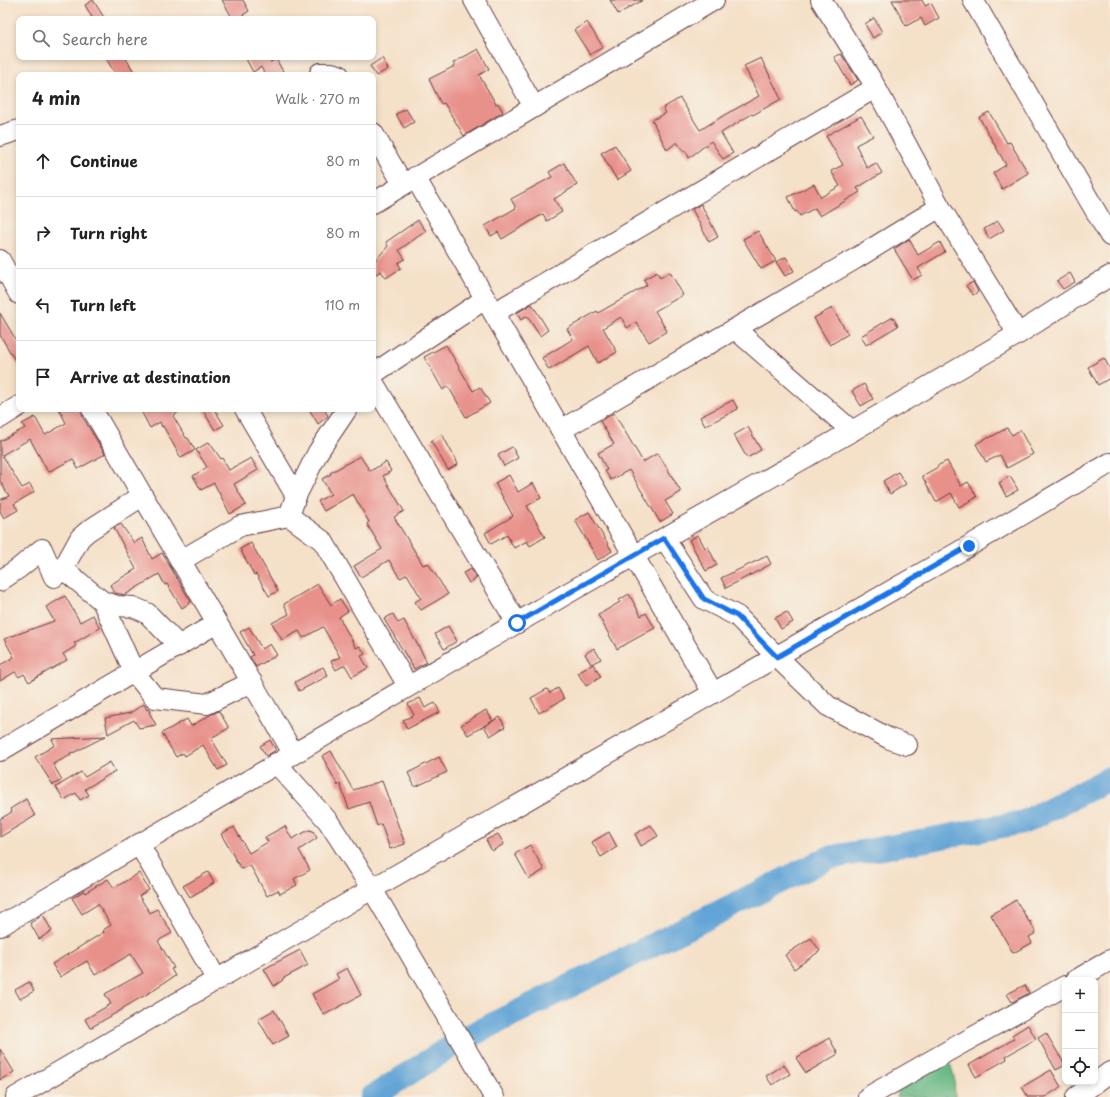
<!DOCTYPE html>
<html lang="en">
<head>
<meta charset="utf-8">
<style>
	body { margin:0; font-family:"Playpen Sans",sans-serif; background:#f6f6f6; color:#222 }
	.controls { position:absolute; right:12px; bottom:12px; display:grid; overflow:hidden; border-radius:8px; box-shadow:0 2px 6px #0003 }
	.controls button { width:36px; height:36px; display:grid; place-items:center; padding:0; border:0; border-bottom:1px solid #e0e0e0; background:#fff; color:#222; font:20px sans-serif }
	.stop { position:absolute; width:12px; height:12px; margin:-9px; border:3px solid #1a73e8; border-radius:50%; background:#fff }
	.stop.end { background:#1a73e8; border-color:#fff; box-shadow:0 1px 4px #0008 }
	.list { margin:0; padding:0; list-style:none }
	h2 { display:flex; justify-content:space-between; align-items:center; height:52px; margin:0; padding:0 16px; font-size:17px }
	h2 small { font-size:13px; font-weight:400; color:#767676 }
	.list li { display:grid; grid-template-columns:26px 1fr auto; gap:12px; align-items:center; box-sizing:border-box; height:72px; padding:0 16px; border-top:1px solid #e0e0e0 }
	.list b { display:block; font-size:15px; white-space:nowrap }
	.list em { font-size:13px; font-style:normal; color:#767676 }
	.icon { flex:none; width:22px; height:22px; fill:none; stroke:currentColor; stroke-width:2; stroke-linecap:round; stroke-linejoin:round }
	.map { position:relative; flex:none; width:1110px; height:1097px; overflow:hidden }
	.search { position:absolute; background:#fff; box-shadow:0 2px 6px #0003; left:16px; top:16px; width:360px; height:44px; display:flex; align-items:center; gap:10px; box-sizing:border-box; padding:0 14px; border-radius:8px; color:#767676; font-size:15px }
	.panel { position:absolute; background:#fff; box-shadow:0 2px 6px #0003; left:16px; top:72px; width:360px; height:340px; border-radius:8px }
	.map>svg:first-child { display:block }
	.forest { fill:#67b884; stroke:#586c58 }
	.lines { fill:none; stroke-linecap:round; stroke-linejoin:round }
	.river { stroke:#62a4d6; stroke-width:24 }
	.building { fill:#e8908a }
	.minor-casing { stroke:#643c43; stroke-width:22 }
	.minor { stroke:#fff; stroke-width:20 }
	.route { stroke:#1a73e8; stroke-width:5 }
</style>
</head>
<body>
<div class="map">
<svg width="1110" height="1097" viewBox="0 0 1110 1097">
	<rect width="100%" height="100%" fill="#f7f3e8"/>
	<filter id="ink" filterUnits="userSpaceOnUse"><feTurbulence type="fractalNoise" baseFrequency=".025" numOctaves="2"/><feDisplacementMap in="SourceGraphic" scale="8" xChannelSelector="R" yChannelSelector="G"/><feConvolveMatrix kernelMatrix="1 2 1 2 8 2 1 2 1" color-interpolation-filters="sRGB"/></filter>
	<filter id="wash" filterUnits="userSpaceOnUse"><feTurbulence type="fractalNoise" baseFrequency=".012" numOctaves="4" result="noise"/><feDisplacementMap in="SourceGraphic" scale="16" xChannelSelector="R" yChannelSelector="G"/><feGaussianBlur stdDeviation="0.9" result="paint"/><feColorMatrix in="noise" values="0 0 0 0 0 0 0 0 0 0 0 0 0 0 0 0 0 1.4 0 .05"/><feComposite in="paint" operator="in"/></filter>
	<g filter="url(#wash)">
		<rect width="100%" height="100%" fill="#f5e0c8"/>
		<!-- forest -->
		<path class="forest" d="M949 1060 954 1076 955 1097H896L899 1089Z"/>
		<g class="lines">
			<!-- river -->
			<path class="river" d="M372 1097 461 1040 828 858 1024 822 1110 778"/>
		</g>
		<g id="blocks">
			<!-- building -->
			<g class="building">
				<path d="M93 0 105 19H93L85 5Z"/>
				<path d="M222 0H243L249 11 243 15 245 19H233Z"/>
				<path d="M610 0H643L618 14Z"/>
				<path d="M892 0H922L925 6 931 3 939 18 925 26 921 18 906 26Z"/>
				<path d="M874 18 882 32 873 38 865 24Z"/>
				<path d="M587 22 603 47 590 55 574 30Z"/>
				<path d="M478 49 489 69 479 75 496 104 498 103 503 112 464 136 444 103 441 104 429 79 455 66 453 63Z"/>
				<path d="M841 54 858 80 850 85 834 57Z"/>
				<path d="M105 57H125L136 75H116Z"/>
				<path d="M245 57H279L270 62 276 59 285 75H265L261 67 253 72Z"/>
				<path d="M382 58 388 69 376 76 370 66Z"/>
				<path d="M761 58 781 99 753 115 752 114 721 133 733 153 723 159 711 141 689 158 686 151 684 152 677 142 667 150 652 120 666 113 663 108 680 98 700 130 731 111H732L759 96 744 66Z"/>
				<path d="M406 109 414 122 404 128 396 114Z"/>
				<path d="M989 112 1007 143 1010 142 1028 173 1002 189 993 173 1006 165 979 117Z"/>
				<path d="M861 116 873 136 856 145 867 168 876 163 882 173 857 188 860 192 820 216 815 208 800 216 797 211 795 212 788 197 814 184 821 197 840 186 831 171 843 165 826 136Z"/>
				<path d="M615 145 631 171 617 180 601 153Z"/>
				<path d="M564 163 577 185 554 199 562 212 547 221 543 214 502 239 498 232 491 236 485 226 516 208 511 199 552 177 549 172Z"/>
				<path d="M701 204 718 237 709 242 692 209Z"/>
				<path d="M418 220 426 231 399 250 405 259 398 263 401 268 386 278 381 271 373 276V263L388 246 386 242Z"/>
				<path d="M998 221 1004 230 989 239 984 229Z"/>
				<path d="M758 231 776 261 761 269 743 239Z"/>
				<path d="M909 239 918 255 940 242 945 252 918 268 922 275 913 280 894 249Z"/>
				<path d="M786 257 794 271 785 276 776 262Z"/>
				<path d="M657 272 660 278 670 272 683 295 655 311 667 331 649 342 636 322 627 328 621 317 603 328 617 352 598 363 589 346 549 370 542 358 573 339 567 329 597 311 598 313 647 285 644 279Z"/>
				<path d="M1070 273 1075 282 1063 289 1057 281Z"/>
				<path d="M973 282 978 292 973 295 966 286Z"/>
				<path d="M532 304 548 330 540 336 527 316 521 320 517 313Z"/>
				<path d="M832 308 848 334 830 345 814 318Z"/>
				<path d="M0 313 19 345V367L0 335Z"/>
				<path d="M893 317 898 326 866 345 861 336Z"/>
				<path d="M446 345 473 391 480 387 490 403 466 417 448 386 443 390 424 357Z"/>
				<path d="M1104 358 1110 369V378L1098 385 1088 367Z"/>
				<path d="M864 384 873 399 861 406 852 391Z"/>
				<path d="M733 400 738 409 705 426 700 417Z"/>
				<path d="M59 409H81L83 416H82L105 454 78 469 73 459 48 472 30 439 2 455 22 488 30 484 34 492 14 504 18 510 4 518 0 511V500L9 496 0 481V441L25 428 22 424 35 417 45 435 66 423Z"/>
				<path d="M140 409H183L173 416 186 438H188L195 450 181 458 163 426 162 427 160 422 150 428Z"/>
				<path d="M202 409H214L224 425 215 430Z"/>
				<path d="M309 409H324L328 416 318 424Z"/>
				<path d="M614 413 643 462 658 453 681 492 665 501 673 514 660 522 629 470 611 480 605 471 607 470 598 453 614 444 600 421Z"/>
				<path d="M748 427 761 450 747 458 734 435Z"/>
				<path d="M1007 428 1012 435 1020 430 1033 454 1007 468 1000 455 986 462 976 444 988 437 989 438Z"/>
				<path d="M442 434 458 464 448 470 431 441Z"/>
				<path d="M209 442 221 459 222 458 229 470 251 458 258 470 234 484 246 505 230 514 214 483 201 490 193 476 207 467 196 450Z"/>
				<path d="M512 447 518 458 504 466 498 455Z"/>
				<path d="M360 456 370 471 386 462 391 471 383 476 404 511 394 517 423 565 428 563 448 594 421 610 415 602 421 598 407 574 401 578 400 577H399L389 560 361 577 354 566 382 549 367 524 369 522 353 494 324 511 318 501 331 494 322 479 331 474 330 473Z"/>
				<path d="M947 461 961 486 968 482 977 497 959 507 951 493 936 502 922 476 938 467 937 466Z"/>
				<path d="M898 472 906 484 890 494 883 481Z"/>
				<path d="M509 475 518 492 533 483 541 498 527 506 545 537 530 546 527 541 514 548 507 535 491 544 485 533 513 516 495 483Z"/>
				<path d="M1010 476 1018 490 1006 496 999 483Z"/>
				<path d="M589 512 612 551 598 560 575 520Z"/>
				<path d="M121 524 134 543 142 538 152 559 162 553 191 602 182 608 167 584 165 585 159 574 125 595 115 593 110 585 136 569 114 528Z"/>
				<path d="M698 535 705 548 708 547 717 565 706 571 689 540Z"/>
				<path d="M251 543 278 591 269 596 256 574 254 575 240 549Z"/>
				<path d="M767 556 771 564 726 588 721 578Z"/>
				<path d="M471 569 477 578 469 583 463 573Z"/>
				<path d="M318 584 331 605 340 599 348 611 339 617 356 648 360 646 365 654 361 656 368 668 352 677 345 665 336 670 331 661 340 657 323 627 303 638 299 631 282 640 272 623 289 614 284 604Z"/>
				<path d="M629 594 641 616 646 613 655 628 617 649 598 615 620 602 619 600Z"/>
				<path d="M65 596 80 622 93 615 100 628 74 643 76 646 63 654 67 660 29 682 24 674 19 677 15 672 0 681V665L14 657 4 639 54 621 46 607Z"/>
				<path d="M787 612 793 622 781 629 775 618Z"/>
				<path d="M393 614 398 623 404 620 427 662 414 669 384 619Z"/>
				<path d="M448 626 457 641 444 649 435 634Z"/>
				<path d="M249 627 262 649 270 644 277 655 256 667 250 657 253 655 240 632Z"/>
				<path d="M594 648 601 659 591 664 585 654Z"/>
				<path d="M593 664 601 677 586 686 578 673Z"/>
				<path d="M323 667 328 676 299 691 295 682Z"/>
				<path d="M558 688 564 699 539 713 531 698 547 689 550 693Z"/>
				<path d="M420 698 425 708 435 703 440 712 407 729 403 720 414 715 408 704Z"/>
				<path d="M144 704 147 710 149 709 150 712H149L156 725 139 728 134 720 108 734 105 718 130 713Z"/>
				<path d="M486 710 493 721 468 735 461 725Z"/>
				<path d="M219 711 229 728 211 738 227 765 218 770 203 745 185 756 183 753 176 757 162 733 187 719 191 726 210 715Z"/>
				<path d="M500 717 505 727 490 736 484 726Z"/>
				<path d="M106 736 75 752 70 753 71 755 53 764 62 780 53 785 35 757 55 745 52 739Z"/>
				<path d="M270 740 276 750 266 756 260 746Z"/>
				<path d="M331 751 353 790 382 781 405 844 390 849 381 824 377 826 369 802 349 809 340 784 338 786 322 756Z"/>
				<path d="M439 757 447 772 415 787 408 773Z"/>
				<path d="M110 762 115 771 85 789 89 795 80 800 76 793 64 800 56 787 81 772 85 777Z"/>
				<path d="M26 799 35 816 0 837V819L12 812 10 809Z"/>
				<path d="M651 825 658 836 641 846 635 834Z"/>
				<path d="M285 826 292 839 309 830 313 831 317 838 299 850 310 870 294 879 297 885 280 894 278 890 267 896 250 865 241 869 221 834 234 827 249 853 268 842 265 837Z"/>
				<path d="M609 832 617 847 601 857 592 842Z"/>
				<path d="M498 834 504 844 492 851 486 840Z"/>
				<path d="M530 845 544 870 529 879 515 854Z"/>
				<path d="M208 872 214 883 190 897 183 886Z"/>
				<path d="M139 873 149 890 139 896 150 913 157 909 172 933 158 941 174 968 171 969 175 976 154 989V990L123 1008V1009L90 1028 85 1019 111 1004 105 994 143 973 131 954 95 975 87 961 60 977 52 964 104 932 103 930 111 925 98 904 82 914 72 898 84 891 85 893 108 879 114 888Z"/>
				<path d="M1016 900 1029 922 1030 921 1036 933 1029 937 1032 943 1013 953 991 915Z"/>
				<path d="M43 915 52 931 39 939 30 923Z"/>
				<path d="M811 938 820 951 794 969 785 955Z"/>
				<path d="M300 950 308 965 282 979 283 980 274 986 264 969Z"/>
				<path d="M347 968 361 995 324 1015 312 994 339 979 336 974Z"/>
				<path d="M29 982 34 991 20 999 15 990Z"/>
				<path d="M1025 985 1029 993 1012 1002 1007 994Z"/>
				<path d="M274 1010 289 1036 273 1045 258 1019Z"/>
				<path d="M1028 1025 1036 1039 1006 1056 1007 1059 976 1077 969 1065 1014 1039 1012 1035Z"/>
				<path d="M1046 1033 1065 1065 1056 1070 1038 1038Z"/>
				<path d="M829 1038 838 1054 806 1073 796 1058Z"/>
				<path d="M0 1049 14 1072 0 1080Z"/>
				<path d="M784 1065 790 1074 772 1085 766 1076Z"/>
				<path d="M1051 1070 1061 1087 1045 1097H1028L1022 1087Z"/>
			</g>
		</g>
	</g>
	<g filter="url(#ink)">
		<use href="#blocks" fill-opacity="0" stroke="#643c43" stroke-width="1"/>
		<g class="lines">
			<!-- minor casing -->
			<g class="minor-casing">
				<g id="minor">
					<path d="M474 0 534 107"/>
					<path d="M821 0 871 79 940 207 1018 334"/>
					<path d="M973 0 1110 236"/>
					<path d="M320 73H332L339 75"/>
					<path d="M373 133 403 184"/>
					<path d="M0 136 19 130"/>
					<path d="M415 177 713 693"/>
					<path d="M373 203 714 0"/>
					<path d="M0 260 19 294"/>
					<path d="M494 313 875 88"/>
					<path d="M735 329 852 431"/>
					<path d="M373 374 485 299"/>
					<path d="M373 382 517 623"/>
					<path d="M92 409 293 753"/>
					<path d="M245 409 296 496"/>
					<path d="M0 418 19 406"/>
					<path d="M561 430 855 259 940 207"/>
					<path d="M289 516 296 496 318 452 347 409"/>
					<path d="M664 538 704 599 737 616 777 657 828 706 890 739 907 745"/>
					<path d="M180 561 240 526 289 516 323 541 408 686"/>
					<path d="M63 569 102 601 117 606 133 607 147 613 179 646"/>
					<path d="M0 581 19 568 42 549 54 577 63 569 80 538 88 531 142 496"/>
					<path d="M102 601 134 672 155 698 207 704 252 682"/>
					<path d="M0 751 217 623"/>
					<path d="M276 763 328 821 372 889 494 1097"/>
					<path d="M139 844 217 980"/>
					<path d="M0 926 568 593 852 431 1018 334 1090 288 1110 276"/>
					<path d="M1076 980 1110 960"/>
					<path d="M16 1097 372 889 969 546 1110 463"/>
					<path d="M868 1097 948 1051 1065 986"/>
					<path d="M1076 1097 1110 1072"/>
				</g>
			</g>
			<!-- minor -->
			<use href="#minor" class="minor"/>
		</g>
	</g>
	<g class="lines" filter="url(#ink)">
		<!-- route -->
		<path class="route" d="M517 623 664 538 704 599 737 616 777 657 969 546"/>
	</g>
</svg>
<div class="controls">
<button>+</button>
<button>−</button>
<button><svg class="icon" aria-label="locate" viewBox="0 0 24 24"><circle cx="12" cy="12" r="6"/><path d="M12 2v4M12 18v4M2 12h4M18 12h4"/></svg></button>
</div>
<div class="stop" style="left:517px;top:623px"></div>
<div class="stop end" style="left:969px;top:546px"></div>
<div class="search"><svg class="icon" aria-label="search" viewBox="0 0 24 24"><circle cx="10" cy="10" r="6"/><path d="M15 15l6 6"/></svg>Search here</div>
<section class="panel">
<h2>4 min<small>Walk · 270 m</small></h2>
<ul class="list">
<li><svg class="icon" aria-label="ahead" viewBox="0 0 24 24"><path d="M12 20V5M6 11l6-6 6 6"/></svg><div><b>Continue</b></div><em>80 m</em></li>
<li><svg class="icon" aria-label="right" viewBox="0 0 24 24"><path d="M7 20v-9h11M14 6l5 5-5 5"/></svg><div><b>Turn right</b></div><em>80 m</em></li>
<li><svg class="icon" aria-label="left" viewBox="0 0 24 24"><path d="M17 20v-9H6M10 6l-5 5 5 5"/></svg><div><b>Turn left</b></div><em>110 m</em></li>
<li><svg class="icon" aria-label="arrive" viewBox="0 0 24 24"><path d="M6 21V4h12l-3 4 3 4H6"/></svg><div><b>Arrive at destination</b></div></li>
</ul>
</section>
</div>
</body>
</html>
